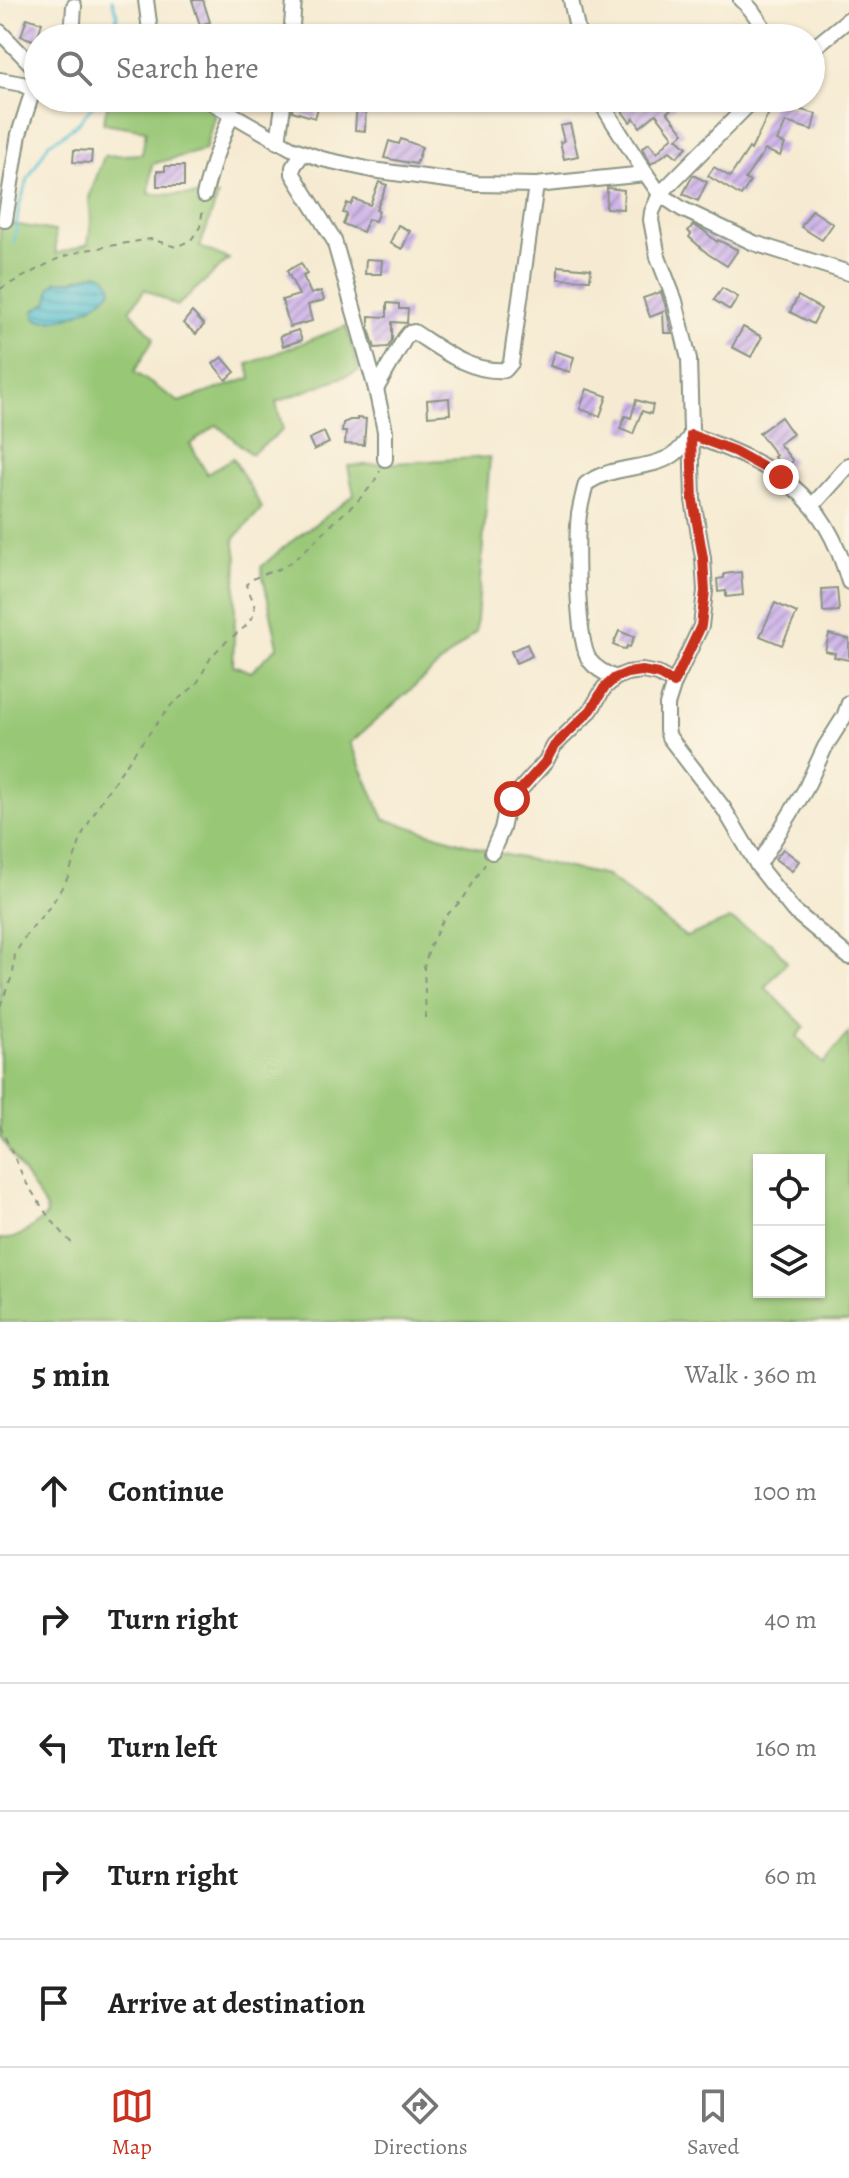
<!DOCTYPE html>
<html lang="en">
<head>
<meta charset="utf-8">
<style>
	body { margin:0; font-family:Alegreya,serif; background:#f2f2f2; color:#222 }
	.controls { position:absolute; right:24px; bottom:24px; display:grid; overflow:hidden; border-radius:0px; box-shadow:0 2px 6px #0004 }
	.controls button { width:72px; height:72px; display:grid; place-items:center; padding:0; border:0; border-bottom:2px solid #e0e0e0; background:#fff; color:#222; font:40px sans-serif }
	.stop { position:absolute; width:24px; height:24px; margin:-18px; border:6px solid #c8321e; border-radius:50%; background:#fff }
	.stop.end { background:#c8321e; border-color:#fff; box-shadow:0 2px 8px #0008 }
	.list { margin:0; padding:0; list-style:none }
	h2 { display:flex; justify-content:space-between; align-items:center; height:104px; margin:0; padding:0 32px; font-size:34px }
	h2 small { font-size:26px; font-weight:400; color:#767676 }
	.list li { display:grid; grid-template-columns:52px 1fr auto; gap:24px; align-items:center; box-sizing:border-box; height:128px; padding:0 32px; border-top:2px solid #e0e0e0 }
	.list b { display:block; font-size:30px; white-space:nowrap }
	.list em { font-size:26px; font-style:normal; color:#767676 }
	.icon { flex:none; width:44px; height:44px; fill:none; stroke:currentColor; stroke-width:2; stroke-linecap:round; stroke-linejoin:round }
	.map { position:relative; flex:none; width:849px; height:1322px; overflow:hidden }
	.search { position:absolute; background:#fff; box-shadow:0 2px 6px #0004; left:24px; right:24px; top:24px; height:88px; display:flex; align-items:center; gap:20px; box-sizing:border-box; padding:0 28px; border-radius:44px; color:#767676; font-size:30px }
	.sheet { height:744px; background:#fff }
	nav { display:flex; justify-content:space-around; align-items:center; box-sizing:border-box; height:112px; border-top:2px solid #e0e0e0; background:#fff; font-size:22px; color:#767676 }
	nav a { display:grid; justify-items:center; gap:4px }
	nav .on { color:#c8321e }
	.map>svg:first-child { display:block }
	.green { fill:#98c776; stroke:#5c8255; stroke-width:2; fill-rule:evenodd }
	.water { fill:url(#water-rules); stroke:#3a7e82; stroke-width:2 }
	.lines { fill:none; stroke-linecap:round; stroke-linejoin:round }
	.stream { stroke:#55c0d0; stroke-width:3 }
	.building { fill:url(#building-hatch) }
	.minor-casing { stroke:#8a9483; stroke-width:18 }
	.path { stroke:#8a9483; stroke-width:2; stroke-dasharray:6 6; stroke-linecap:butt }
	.minor { stroke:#fff; stroke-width:14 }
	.route { stroke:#c8321e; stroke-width:10 }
</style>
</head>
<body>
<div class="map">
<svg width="849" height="1322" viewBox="0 0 849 1322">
	<defs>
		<pattern id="water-rules" width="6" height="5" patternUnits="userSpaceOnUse" patternTransform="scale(2)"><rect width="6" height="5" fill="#55c0d0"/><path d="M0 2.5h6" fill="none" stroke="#469daa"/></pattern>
		<pattern id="building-hatch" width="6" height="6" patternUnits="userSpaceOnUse" patternTransform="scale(2)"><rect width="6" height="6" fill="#ceb4ea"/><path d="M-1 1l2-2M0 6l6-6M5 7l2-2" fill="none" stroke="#a794be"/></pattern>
	</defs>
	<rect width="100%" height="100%" fill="#fcf5e5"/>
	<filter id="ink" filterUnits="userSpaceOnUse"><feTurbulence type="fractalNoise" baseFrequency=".0125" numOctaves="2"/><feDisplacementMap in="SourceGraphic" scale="16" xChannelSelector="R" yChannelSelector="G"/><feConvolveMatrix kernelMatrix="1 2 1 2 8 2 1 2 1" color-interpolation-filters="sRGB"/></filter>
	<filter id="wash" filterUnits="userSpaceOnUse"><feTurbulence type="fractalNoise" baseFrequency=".006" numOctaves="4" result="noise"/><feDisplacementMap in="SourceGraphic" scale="32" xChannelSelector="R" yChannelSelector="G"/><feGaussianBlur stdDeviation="1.8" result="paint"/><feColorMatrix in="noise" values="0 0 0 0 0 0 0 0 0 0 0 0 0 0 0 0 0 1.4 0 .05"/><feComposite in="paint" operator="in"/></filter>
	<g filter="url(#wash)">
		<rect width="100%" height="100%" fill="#f6ebd2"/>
		<!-- green -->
		<path class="green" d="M111 98H204L217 106 205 150 152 164 149 194 218 196 200 247 229 259 177 306 145 289 130 310 154 338 134 372 179 402 251 378 248 364 346 326 359 371 276 402 283 430 251 454 217 425 190 444 207 474 233 458 262 508 234 539 237 558 233 665 251 672 278 646 261 567 284 547 354 495 348 466 490 457 476 632 350 743 384 819 492 852 607 876 686 937 730 919 772 943 787 962 765 987 805 1027 797 1036 823 1064 849 1032V1322H0V1239C18 1242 34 1225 47 1215L46 1208 0 1137V222L55 231 56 254 88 244 91 221 89 198 104 156 142 154 146 130 103 123 109 99ZM81 277 36 319 34 311 48 302 51 287 57 281H73ZM759 1160H819V1292H759Z"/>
		<!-- water -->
		<path class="water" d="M97 273C106 275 109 279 112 288 101 307 55 327 36 319L34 311 48 302 51 287 57 281H73Z"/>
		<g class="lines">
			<!-- stream -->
			<g class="stream">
				<path d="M112 0 117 14 115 38"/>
				<path d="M14 243 19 206 28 179 49 143 63 135 81 120 99 98"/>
			</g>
		</g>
		<g id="blocks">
			<!-- building -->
			<g class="building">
				<path d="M192 0H203L210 22 200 25Z"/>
				<path d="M27 18 42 23 36 41 21 36Z"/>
				<path d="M294 98H321L315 118 292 111Z"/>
				<path d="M552 98H588L589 101 556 111Z"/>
				<path d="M631 98H688L667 112 684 133 677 138 687 147 677 157 670 151 651 164 642 148 649 143 657 153 673 136 656 114 640 127 634 118 630 122 619 107Z"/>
				<path d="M774 98H789L787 106 816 114 812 130 786 122 777 141 785 144 780 156 765 150 745 179 750 182 741 196 708 176 714 167 730 177 749 148 751 150 770 111Z"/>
				<path d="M357 102H366L365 131 355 130Z"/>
				<path d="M570 124 578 156 564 159 560 142 564 141 560 126Z"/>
				<path d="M401 139 422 147 416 164 384 158 389 141 399 144Z"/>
				<path d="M74 150 92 151 91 163 73 162Z"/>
				<path d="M165 166H184V186H157V171H165Z"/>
				<path d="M693 175 707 182 698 201 683 194Z"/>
				<path d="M379 182 387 185 376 210 379 211 375 221 368 219 363 232 343 224 347 214 343 213 347 203 351 205 354 199 370 205Z"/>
				<path d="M607 188 624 190 623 209 606 208Z"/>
				<path d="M812 210 833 224 822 240 801 227Z"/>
				<path d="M398 225 410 231 402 249 390 243Z"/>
				<path d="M693 225 703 230 717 242 718 240 738 250 727 266 708 254 689 237 691 234 688 231Z"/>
				<path d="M366 259 382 260 381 274H365Z"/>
				<path d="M301 263 307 274 303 276 311 294 321 291 324 300 308 305 312 321 290 327 282 300 299 295 287 271Z"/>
				<path d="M558 266 591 269 590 280 558 279Z"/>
				<path d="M722 288 738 297 730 310 714 300Z"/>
				<path d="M661 292 665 304 672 333H664L663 312 650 317 643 298Z"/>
				<path d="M798 296 821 309 813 324 790 312Z"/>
				<path d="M387 303 399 304V309H408L407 323 392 322V340L388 347 375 348 369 329V316L387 317Z"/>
				<path d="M192 312 204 325 196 334 183 323Z"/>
				<path d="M743 327 762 337 751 357 732 347Z"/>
				<path d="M298 330 302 340 283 346 280 336Z"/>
				<path d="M554 351 574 357 570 372 550 366Z"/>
				<path d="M222 357 235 372 226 380 213 364Z"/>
				<path d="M587 389 607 396 600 416 580 409Z"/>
				<path d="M449 398 450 414 428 416 427 400Z"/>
				<path d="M636 400 653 405 651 414 642 411 633 434 620 429 625 416 631 418Z"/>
				<path d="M781 417 793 434 779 444 793 461 785 468 774 457 776 455 759 433Z"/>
				<path d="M357 418 366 419 364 445 345 444 346 432H342L343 423 350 420H357Z"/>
				<path d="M324 432 329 443 314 450 309 439Z"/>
				<path d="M741 572 743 595 726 597V591L718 592 717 579 724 578V574Z"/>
				<path d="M837 588 839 611 823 612 822 589Z"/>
				<path d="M775 603 797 613 782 645 760 636Z"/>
				<path d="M619 631 634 637 630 647 627 646 625 650 613 645Z"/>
				<path d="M829 634 849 639V660L834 657 835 653 825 651Z"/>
				<path d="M527 644 532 656 516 663 511 651Z"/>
				<path d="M783 849 799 861 792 871 775 859Z"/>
			</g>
		</g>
	</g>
	<g filter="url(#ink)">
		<use href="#blocks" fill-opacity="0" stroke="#8a9483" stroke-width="2"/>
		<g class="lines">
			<!-- minor casing -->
			<g class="minor-casing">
				<g id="minor">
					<path d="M146 0 151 38"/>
					<path d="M571 0 579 38"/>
					<path d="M741 0C755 9 760 27 772 38"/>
					<path d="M0 32 32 65 38 68"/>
					<path d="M72 38 74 6"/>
					<path d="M291 38 294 0"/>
					<path d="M811 50 849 19"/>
					<path d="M0 80 22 84 33 90"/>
					<path d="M204 98 291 148 322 159 372 170 477 184 536 185 646 174"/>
					<path d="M598 98 646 174 660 194 682 209 754 243 849 273"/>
					<path d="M755 98 660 194 652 212 651 220 658 257 675 301 689 359 693 500 703 558 705 591 701 626 674 683 667 705V730L669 737 724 809 758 866 793 910 849 957"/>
					<path d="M278 142 284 98"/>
					<path d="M303 153 293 167V174L334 240 376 389 385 431V459"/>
					<path d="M204 195 214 160 231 115"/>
					<path d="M5 220 19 134 33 90 38 84"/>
					<path d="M376 389 405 338 409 333 414 332C442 350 470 373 505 370L511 363 536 185"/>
					<path d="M813 505 849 465"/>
					<path d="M615 678C606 674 596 669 590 661 576 642 576 540 579 514 581 504 583 494 586 484 613 464 648 471 673 455 681 450 686 442 691 435 775 465 824 492 849 582"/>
					<path d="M492 852 502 829 506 810 512 799 546 761 554 746 591 710 604 688 615 678 627 673 642 671 658 674 674 683"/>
					<path d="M758 866 805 790 825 747 844 717 849 703"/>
				</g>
			</g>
			<!-- path -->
			<g class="path">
				<path d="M0 289 59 258 85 250 151 239 176 247 191 240 200 227 203 208"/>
				<path d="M0 1006 13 974 15 954 26 935 52 904 68 877 83 833 104 796 137 749 172 704 196 685 211 657 222 645 245 627 255 613 254 603 246 585C255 574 273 573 285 566 302 555 314 541 328 528 346 510 369 495 380 471"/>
				<path d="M426 1018 424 967 430 946 444 918 463 899 485 864"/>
				<path d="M0 1126 25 1181 48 1216 75 1247"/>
			</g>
			<!-- minor -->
			<use href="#minor" class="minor"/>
		</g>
	</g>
	<g class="lines" filter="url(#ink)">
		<!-- route -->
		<path class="route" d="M512 799 546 761 554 746 591 710 604 688 615 678 627 673 642 671 658 674 674 683 701 626 705 591 703 558 693 500 691 435 734 451 781 477"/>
	</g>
</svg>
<div class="controls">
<button><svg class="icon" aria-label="locate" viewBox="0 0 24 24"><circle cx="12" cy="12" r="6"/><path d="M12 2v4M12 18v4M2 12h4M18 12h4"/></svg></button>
<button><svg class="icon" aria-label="layers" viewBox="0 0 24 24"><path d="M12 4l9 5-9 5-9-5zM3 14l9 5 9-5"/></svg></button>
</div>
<div class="stop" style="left:512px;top:799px"></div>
<div class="stop end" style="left:781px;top:477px"></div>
<div class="search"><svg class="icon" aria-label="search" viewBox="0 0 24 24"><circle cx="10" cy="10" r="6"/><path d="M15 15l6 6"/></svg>Search here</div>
</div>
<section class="sheet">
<h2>5 min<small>Walk · 360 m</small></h2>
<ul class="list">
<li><svg class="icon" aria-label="ahead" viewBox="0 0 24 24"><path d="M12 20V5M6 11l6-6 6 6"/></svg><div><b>Continue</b></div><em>100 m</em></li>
<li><svg class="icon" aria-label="right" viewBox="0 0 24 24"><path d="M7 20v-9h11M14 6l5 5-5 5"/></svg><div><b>Turn right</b></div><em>40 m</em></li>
<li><svg class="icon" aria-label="left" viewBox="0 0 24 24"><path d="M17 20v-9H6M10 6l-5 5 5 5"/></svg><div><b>Turn left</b></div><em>160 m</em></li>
<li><svg class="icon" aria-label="right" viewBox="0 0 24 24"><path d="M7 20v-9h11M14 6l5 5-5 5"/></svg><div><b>Turn right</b></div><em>60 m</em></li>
<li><svg class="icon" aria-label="arrive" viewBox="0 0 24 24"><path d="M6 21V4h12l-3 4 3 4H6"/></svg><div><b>Arrive at destination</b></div></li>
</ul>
</section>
<nav>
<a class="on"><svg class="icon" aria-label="map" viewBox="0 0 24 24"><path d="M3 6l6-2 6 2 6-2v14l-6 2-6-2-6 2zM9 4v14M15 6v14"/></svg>Map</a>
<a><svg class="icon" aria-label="directions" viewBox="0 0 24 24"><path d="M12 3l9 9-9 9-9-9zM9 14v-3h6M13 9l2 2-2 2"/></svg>Directions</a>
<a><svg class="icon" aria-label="saved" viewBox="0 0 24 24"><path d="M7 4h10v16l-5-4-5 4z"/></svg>Saved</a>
</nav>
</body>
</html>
